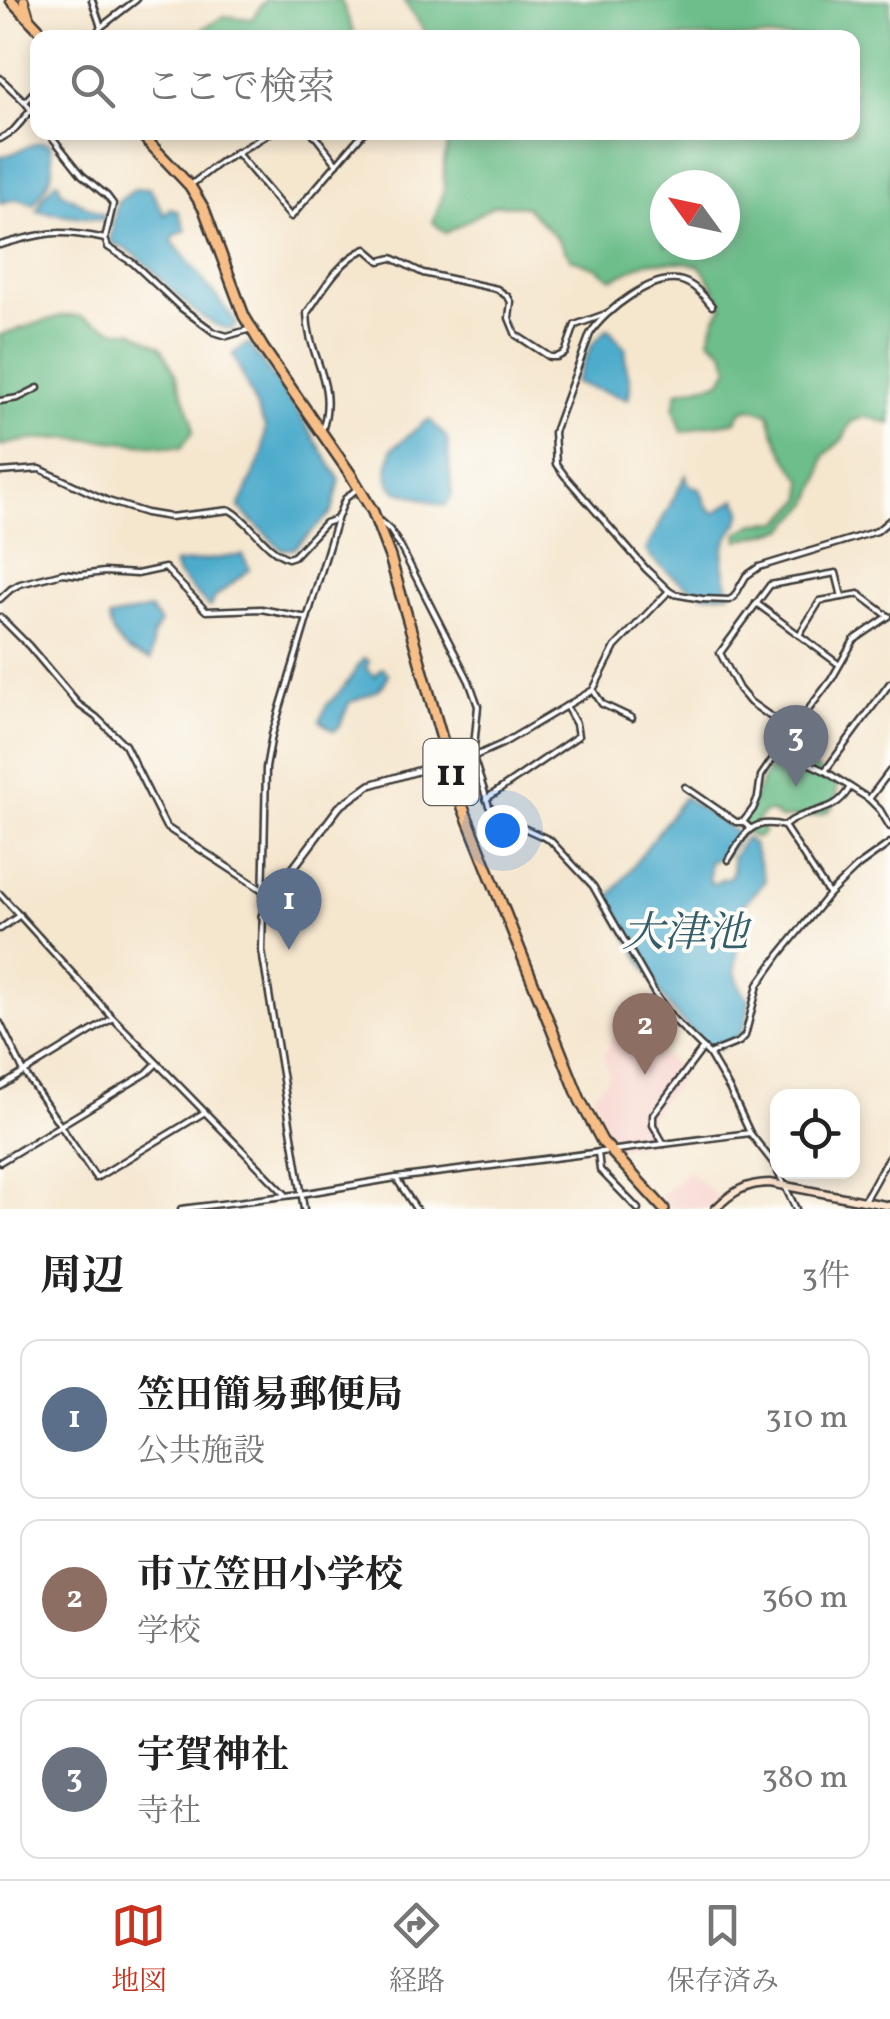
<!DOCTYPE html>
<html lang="ja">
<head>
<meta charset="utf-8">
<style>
	body { margin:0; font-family:Vollkorn,"Noto Serif JP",serif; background:#f6f6f6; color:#222 }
	.controls { position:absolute; right:30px; bottom:30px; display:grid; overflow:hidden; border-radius:20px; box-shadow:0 5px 15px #0003 }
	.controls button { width:90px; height:90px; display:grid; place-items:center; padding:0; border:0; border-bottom:2px solid #e0e0e0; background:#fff; color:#222; font:50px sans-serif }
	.compass { position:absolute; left:650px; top:170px; width:90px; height:90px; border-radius:50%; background:#fff; box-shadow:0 5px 15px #0003; rotate:303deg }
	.you { position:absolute; left:502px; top:830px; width:35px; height:35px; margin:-25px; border:8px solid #fff; border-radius:50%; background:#1a73e8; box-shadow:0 0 0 15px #1a73e833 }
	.badge { display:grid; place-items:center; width:65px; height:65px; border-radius:50%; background:#c8321e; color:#fff; font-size:32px; font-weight:700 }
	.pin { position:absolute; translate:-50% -82px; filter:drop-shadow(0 2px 5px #0008) }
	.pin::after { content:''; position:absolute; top:52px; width:35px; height:30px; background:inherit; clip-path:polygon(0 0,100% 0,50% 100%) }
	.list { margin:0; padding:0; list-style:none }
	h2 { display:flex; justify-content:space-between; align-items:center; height:130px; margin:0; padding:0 40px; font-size:42px }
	h2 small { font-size:32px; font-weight:400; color:#767676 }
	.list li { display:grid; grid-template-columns:65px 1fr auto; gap:30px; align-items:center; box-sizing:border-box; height:160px; margin:0 20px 20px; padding:0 20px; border:2px solid #e0e0e0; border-radius:20px }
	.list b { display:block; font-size:38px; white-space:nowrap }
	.list p { margin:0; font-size:32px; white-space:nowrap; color:#767676 }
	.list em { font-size:32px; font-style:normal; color:#767676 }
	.icon { flex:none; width:55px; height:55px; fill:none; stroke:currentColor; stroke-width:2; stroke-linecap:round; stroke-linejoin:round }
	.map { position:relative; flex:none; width:890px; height:1209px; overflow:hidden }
	.search { position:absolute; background:#fff; box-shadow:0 5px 15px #0003; left:30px; right:30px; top:30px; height:110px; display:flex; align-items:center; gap:25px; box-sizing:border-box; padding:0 35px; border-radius:20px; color:#767676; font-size:38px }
	.sheet { height:670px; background:#fff }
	nav { display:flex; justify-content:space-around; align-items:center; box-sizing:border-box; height:140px; border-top:2px solid #e0e0e0; background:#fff; font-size:28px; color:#767676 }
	nav a { display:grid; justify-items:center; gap:5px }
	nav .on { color:#c8321e }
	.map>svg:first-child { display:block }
	.built { fill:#f7d0ca }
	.forest { fill:#6dbe8a; stroke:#446d53; stroke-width:2.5; fill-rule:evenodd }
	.water { fill:#4daccc; stroke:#346474; stroke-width:2.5 }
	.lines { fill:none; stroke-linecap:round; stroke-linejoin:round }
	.minor-casing { stroke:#3d3a37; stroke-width:9 }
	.tertiary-casing { stroke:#3d3a37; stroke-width:10 }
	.secondary-casing { stroke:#3d3a37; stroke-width:11 }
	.primary-casing { stroke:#3d3a37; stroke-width:12 }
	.trunk-casing { stroke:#3d3a37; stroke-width:14 }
	.minor { stroke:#fff; stroke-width:4 }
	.tertiary { stroke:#fff; stroke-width:5 }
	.secondary { stroke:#fce5cf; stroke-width:6 }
	.primary { stroke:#f7be87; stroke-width:8 }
	.trunk { stroke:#f7be87; stroke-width:9 }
	.labels { text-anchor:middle; stroke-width:8; stroke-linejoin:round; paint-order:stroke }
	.shield { fill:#fdfcf7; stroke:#605f5e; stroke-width:2.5 }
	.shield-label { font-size:38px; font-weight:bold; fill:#1c1c1c }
	.water-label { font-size:42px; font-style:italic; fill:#325d6b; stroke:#fdfcf7 }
</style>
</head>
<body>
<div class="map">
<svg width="890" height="1209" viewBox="0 0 890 1209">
	<rect width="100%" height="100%" fill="#fdfcf7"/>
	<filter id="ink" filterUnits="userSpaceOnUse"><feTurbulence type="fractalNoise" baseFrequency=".01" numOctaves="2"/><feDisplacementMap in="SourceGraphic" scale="20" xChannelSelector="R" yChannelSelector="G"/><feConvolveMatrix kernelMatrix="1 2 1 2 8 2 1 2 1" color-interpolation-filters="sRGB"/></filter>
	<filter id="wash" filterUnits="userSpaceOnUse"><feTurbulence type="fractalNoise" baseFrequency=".0048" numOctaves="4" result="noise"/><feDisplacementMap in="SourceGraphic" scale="40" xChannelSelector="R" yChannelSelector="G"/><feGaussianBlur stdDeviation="2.25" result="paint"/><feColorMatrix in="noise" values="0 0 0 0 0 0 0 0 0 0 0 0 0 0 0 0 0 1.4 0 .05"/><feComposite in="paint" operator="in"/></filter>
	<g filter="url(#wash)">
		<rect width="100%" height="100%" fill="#f5e6ce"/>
		<!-- built -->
		<g class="built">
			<path d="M639 1003 652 1014 639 1036 646 1049 666 1056 683 1072 649 1118 650 1130 656 1141 619 1147 608 1135 593 1094 609 1077 604 1055 616 1032Z"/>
			<path d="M687 1170 718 1197 705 1209H673L661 1197Z"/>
		</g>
		<!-- forest -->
		<g class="forest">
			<path d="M265 0H341L355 36 195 37 203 29 224 16 252 19Z"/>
			<path d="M403 0H890V424L866 416 851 422 843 439 824 456 820 478 810 503 785 529 739 540 737 534 756 523 780 522 803 499V480C786 460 774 439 769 413L749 408 741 412 736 421C725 424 715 424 704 426 695 427 692 432 682 432L674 408 678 391 719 382 729 369 724 351 709 339 715 319 723 306 714 287 700 266 686 262H647L612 279 597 268 571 259 557 238 525 206 495 205 446 233 433 222 444 192V162L450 133 852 132V38L429 37ZM665 185H725V245H665Z"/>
			<path d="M61 316H80L118 331H133L161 347 175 373 192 419 193 432 181 448C124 444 55 430 0 446V335Z"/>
			<path d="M790 752C805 764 822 771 837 784 839 826 807 812 780 819L772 812 764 813 756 822 764 830 763 834 757 838C748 836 743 828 741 820 759 801 762 759 790 752Z"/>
		</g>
		<!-- water -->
		<g class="water">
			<path d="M42 142 50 144C57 173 50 180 34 204L17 199 0 203V156C18 155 23 145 42 142Z"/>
			<path d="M56 181 59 183 61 192 105 216 103 220 37 211 43 197Z"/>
			<path d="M150 188 165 215 170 208 178 211 186 230 175 235 172 241 237 323 233 329C202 330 162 276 138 257 130 250 119 247 110 241L117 203 135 189Z"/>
			<path d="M608 328 626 349C622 370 635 378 628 399L575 383 592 345Z"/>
			<path d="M248 343 298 412 340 480 332 512 294 549H281L239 508 263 453 265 427 233 354Z"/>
			<path d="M430 420 447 438 452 496 445 506 395 490C384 479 389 463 392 449L426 421Z"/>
			<path d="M686 475 689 485 700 489 706 505 714 513 736 499 742 510C740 522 737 524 731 533 718 551 724 573 730 593 723 593 712 596 705 594 690 591 653 563 646 550Z"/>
			<path d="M242 555 250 569 215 597 211 607 208 606 178 575 174 564Z"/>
			<path d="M150 609 160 623 153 634 151 660C129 655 110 641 109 618Z"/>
			<path d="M364 658 369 661 366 669 375 676 382 668 388 673C384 695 366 693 349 703L340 726 334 731 320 721 326 706 344 687Z"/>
			<path d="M684 797 740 835 726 855 709 862 710 883H717L721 879 728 878 733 872 732 858 745 838 753 844 765 881 741 907 735 972 741 989 749 999C748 1030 741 1040 711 1051L678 1018 660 993 607 901Z"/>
		</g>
	</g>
	<g filter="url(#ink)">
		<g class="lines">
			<!-- minor casing -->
			<g class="minor-casing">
				<g id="minor">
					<path d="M92 0 101 27"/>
					<path d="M92 38 101 27 136 0"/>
					<path d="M0 78 25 102 38 119"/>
					<path d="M25 102 38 87"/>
					<path d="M48 132 82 175 107 196 113 204 105 239"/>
					<path d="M312 132 337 164"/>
					<path d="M0 139 13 131 31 110"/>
					<path d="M236 152 291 217 364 132"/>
					<path d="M192 184 219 163 272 132"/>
					<path d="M0 245C46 232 58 229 105 239L108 247 133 263 180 307 214 332 227 336 251 329"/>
					<path d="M712 306C704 296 695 285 682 281 653 273 604 311 590 334L554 432 556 464 565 476 646 569 669 591 674 594 702 599 729 600 734 597 746 576 759 567 877 531 890 520"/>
					<path d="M0 401 18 398 38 388"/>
					<path d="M322 431C338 381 308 359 307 313 322 291 340 259 366 249L380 261 392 258 423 273 497 289 508 297 511 302 509 318 516 335 550 357H557L565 353 575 325 606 314"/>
					<path d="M0 472 40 469 108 501 146 513 170 517 230 510C252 522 264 550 288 558L294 556 325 523 337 519"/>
					<path d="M381 522 390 530 400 546 469 681 478 706 473 757 489 806 496 814 515 824 550 840 593 886 655 994 673 1019 709 1054 730 1090 750 1133 778 1169"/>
					<path d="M842 597 836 573 770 585 720 653 739 689 750 702 774 719 796 753 810 764 825 771 869 799 880 810 890 827"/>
					<path d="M0 599 11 589 20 584 63 573 81 575 104 572 137 574 165 568 206 611 261 609 307 618"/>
					<path d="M756 603 837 663"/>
					<path d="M0 617 29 646 78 704 96 717 125 745 166 827 261 889"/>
					<path d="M799 635 820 601 859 594 888 616"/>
					<path d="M593 690 602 704 632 718"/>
					<path d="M448 762 473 757 502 744 593 690 615 647 669 591"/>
					<path d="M825 771 890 683"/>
					<path d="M685 787 736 822H743L750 828"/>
					<path d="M486 799 578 736 576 724 566 706"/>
					<path d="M869 799 890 771"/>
					<path d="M743 822 753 809 758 797 761 776 786 739 831 680 854 640 889 616"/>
					<path d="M784 826C807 806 834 817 850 787"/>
					<path d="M728 860C744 835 750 817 784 826L828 893"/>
					<path d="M0 894 113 1018 285 1194"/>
					<path d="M0 929 20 915"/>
					<path d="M0 1023 24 1072 96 1178 205 1112"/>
					<path d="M709 1054 739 1042 745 1036 758 985 780 954 829 894 858 866 890 843"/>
					<path d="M0 1087 113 1018"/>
					<path d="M664 1144 653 1125V1115L703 1048"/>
					<path d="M598 1152 600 1170 638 1209"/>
					<path d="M0 1162 147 1073 157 1063"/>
					<path d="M778 1172 796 1209"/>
					<path d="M396 1178 416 1209"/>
					<path d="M863 1201C874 1186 879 1171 890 1156"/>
					<path d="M181 1209 301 1194 396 1178 750 1133"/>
					<path d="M304 1209 262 951 266 768 272 735 337 519 345 499 359 487"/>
				</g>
			</g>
			<!-- tertiary casing -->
			<g class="tertiary-casing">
				<path id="tertiary" d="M262 916 291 871 339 807 370 785 448 762"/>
			</g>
			<!-- secondary casing -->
			<g class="secondary-casing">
				<path id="secondary" d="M715 1209C732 1192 746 1183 770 1183L890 1206"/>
			</g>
			<!-- primary casing -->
			<g class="primary-casing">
				<path id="primary" d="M24 0 30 20"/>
			</g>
			<!-- trunk casing -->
			<g class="trunk-casing">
				<g id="trunk">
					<path d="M11 0 47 38"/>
					<path d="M139 132 190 186 204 209 244 316 263 348 351 475 373 512 390 557 458 795 580 1100 602 1141 664 1209"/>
				</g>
			</g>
			<!-- minor -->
			<use href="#minor" class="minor"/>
			<!-- tertiary -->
			<use href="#tertiary" class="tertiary"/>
			<!-- secondary -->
			<use href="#secondary" class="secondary"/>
			<!-- primary -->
			<use href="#primary" class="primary"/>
			<!-- trunk -->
			<use href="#trunk" class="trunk"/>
		</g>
	</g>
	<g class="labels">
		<!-- shield labels -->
		<rect class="shield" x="423.5" y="739" width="55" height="66" rx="8"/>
		<g class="shield-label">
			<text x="451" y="785">11</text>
		</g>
		<!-- water labels -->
		<g class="water-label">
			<text x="685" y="946">大津池</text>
		</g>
	</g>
</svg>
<div class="controls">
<button><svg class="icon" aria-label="locate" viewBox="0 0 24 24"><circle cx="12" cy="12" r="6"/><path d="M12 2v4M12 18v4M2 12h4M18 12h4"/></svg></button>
</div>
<svg class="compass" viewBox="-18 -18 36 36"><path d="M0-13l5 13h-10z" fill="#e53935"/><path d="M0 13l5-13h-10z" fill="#767676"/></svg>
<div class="you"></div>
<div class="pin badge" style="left:289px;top:950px;background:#5c6f8a">1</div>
<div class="pin badge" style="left:645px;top:1075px;background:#8d6e63">2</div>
<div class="pin badge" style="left:796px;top:787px;background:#6b7280">3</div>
<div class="search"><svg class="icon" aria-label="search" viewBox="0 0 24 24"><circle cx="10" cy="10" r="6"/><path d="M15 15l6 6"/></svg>ここで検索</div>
</div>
<section class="sheet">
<h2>周辺<small>3件</small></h2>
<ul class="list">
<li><span class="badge" style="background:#5c6f8a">1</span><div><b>笠田簡易郵便局</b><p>公共施設</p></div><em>310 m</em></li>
<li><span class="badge" style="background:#8d6e63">2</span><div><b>市立笠田小学校</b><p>学校</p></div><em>360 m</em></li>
<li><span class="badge" style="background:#6b7280">3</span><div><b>宇賀神社</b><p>寺社</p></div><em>380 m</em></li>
</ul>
</section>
<nav>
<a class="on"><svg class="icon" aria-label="map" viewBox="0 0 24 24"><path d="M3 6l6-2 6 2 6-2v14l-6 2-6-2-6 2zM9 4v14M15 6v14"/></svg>地図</a>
<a><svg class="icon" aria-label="directions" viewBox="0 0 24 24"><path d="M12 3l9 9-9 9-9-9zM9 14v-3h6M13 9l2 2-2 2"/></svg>経路</a>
<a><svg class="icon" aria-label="saved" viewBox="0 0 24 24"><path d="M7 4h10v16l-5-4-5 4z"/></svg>保存済み</a>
</nav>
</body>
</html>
